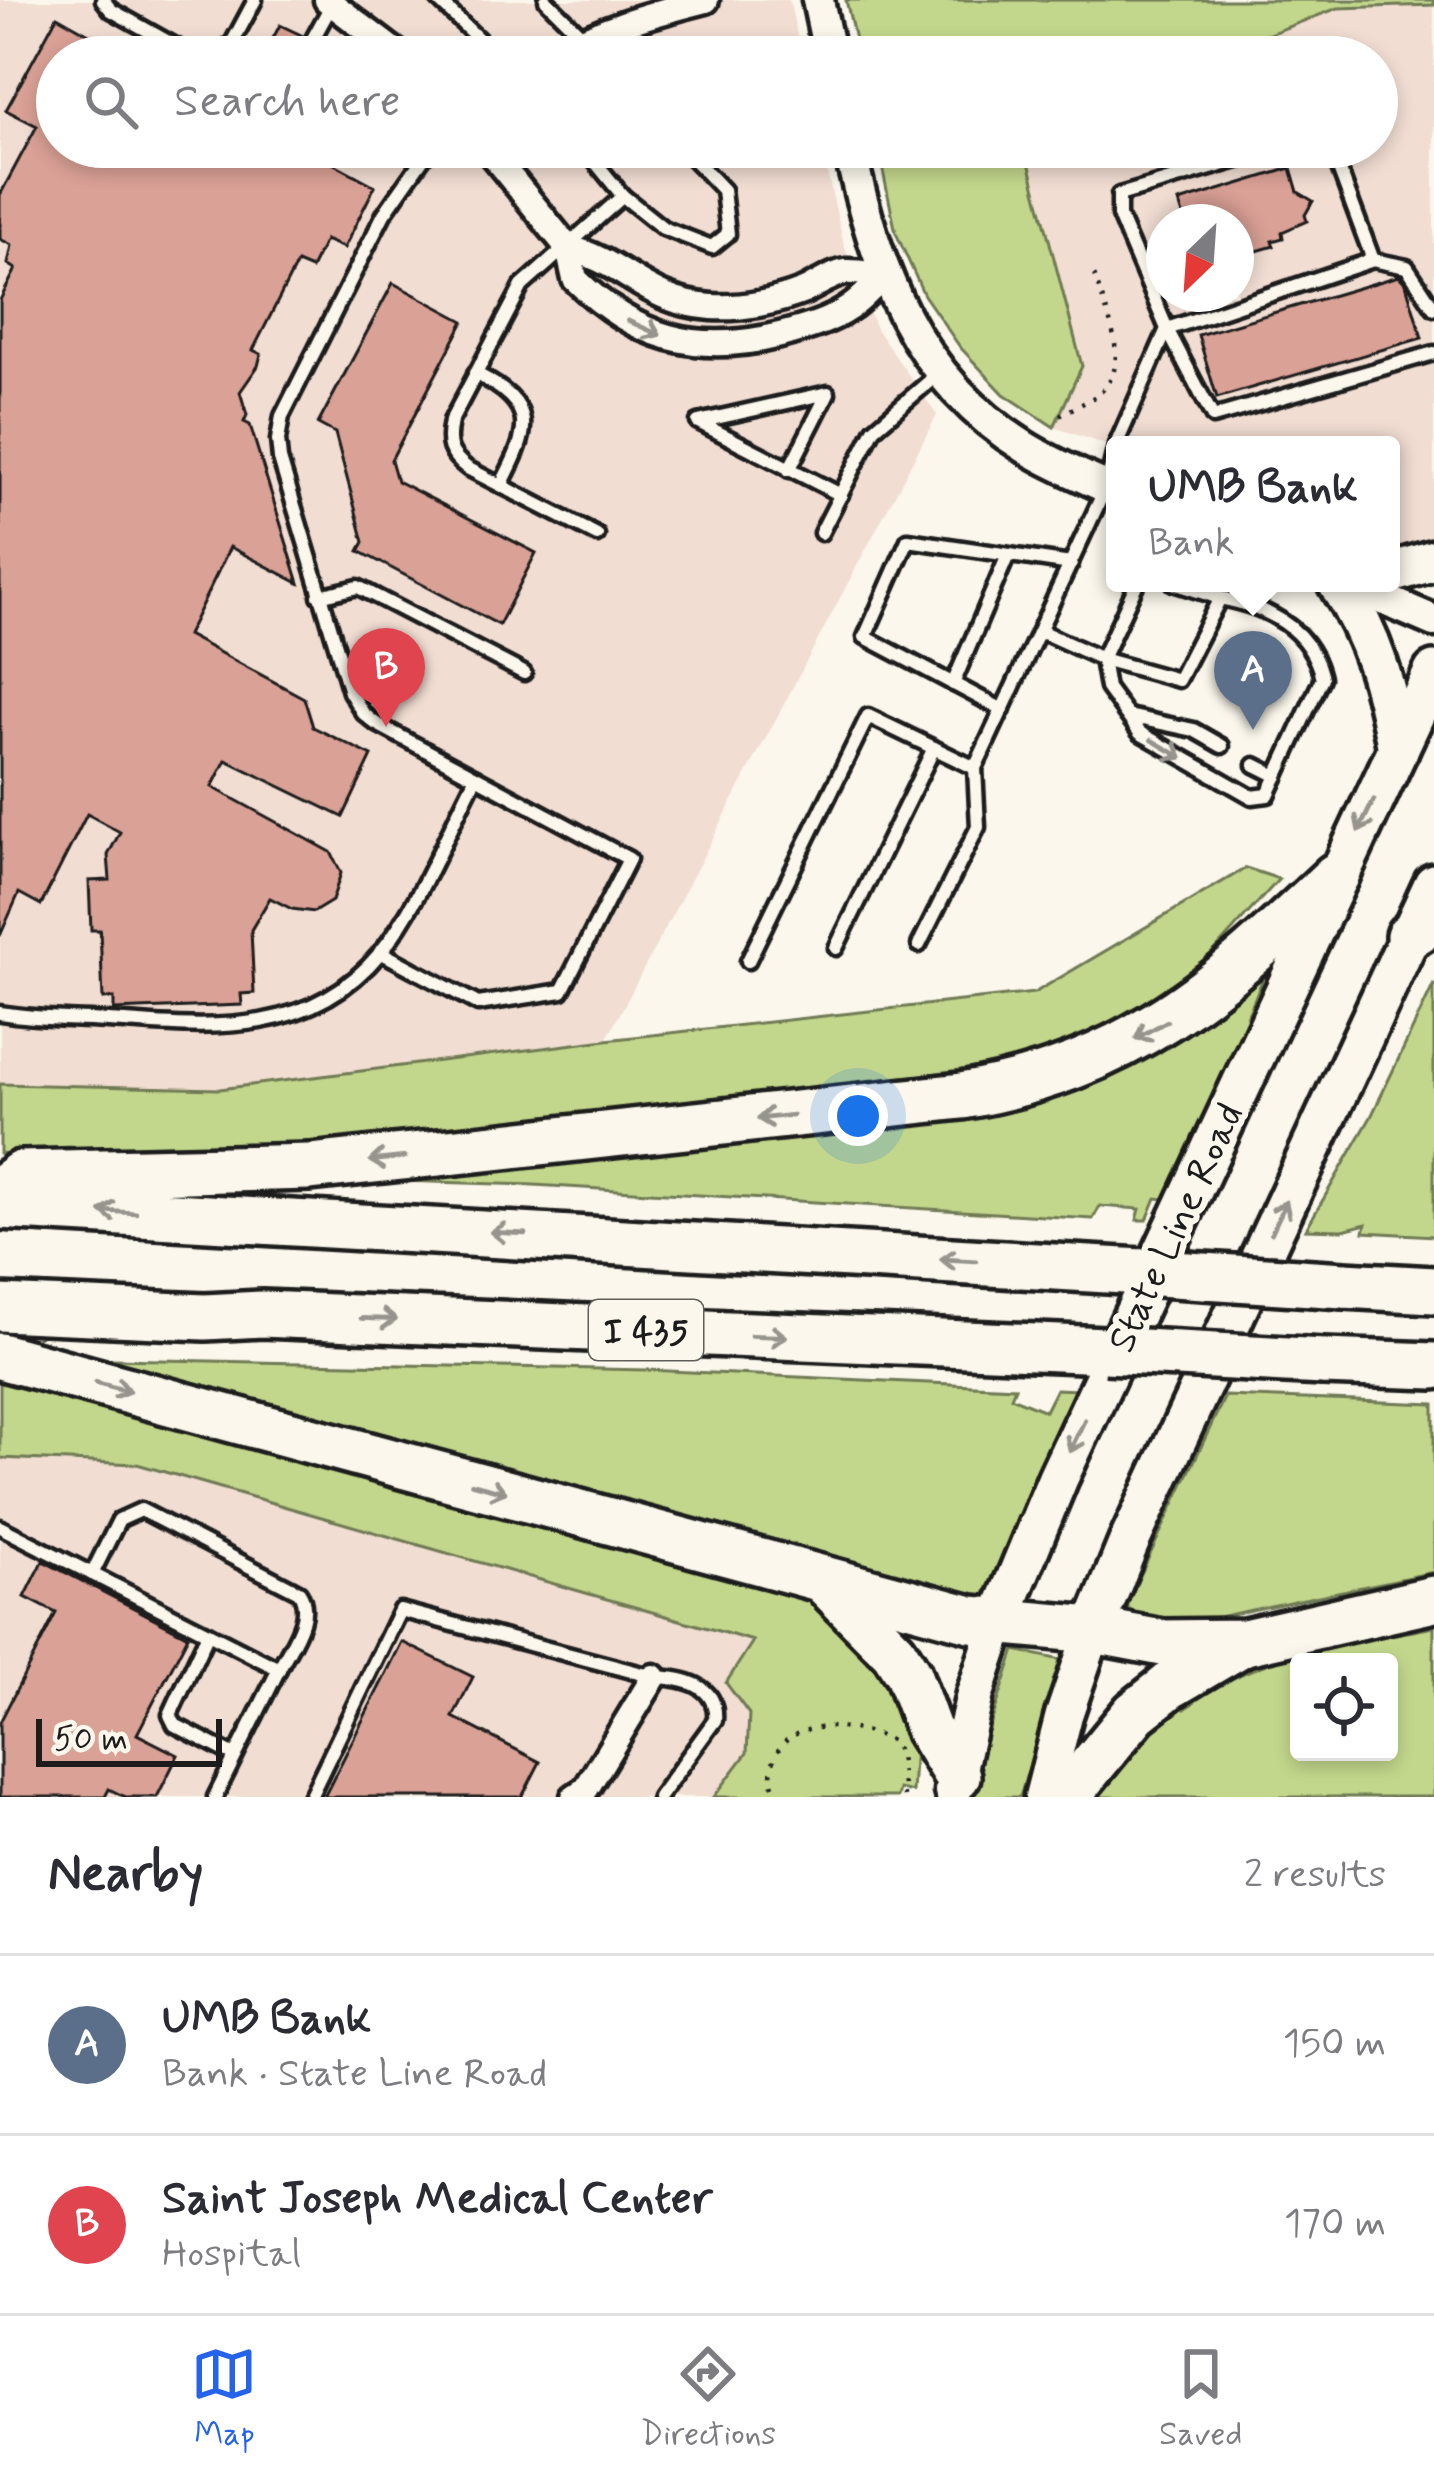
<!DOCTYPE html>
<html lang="en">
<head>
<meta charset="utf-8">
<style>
	body { margin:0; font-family:Mynerve,sans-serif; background:#f7f7f7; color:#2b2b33 }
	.controls { position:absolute; right:36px; bottom:36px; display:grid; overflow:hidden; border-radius:12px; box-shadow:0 6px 18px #0003 }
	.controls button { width:108px; height:108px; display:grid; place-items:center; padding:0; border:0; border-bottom:3px solid #e1e1e2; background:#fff; color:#2b2b33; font:60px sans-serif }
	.compass { position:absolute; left:1146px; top:204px; width:108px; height:108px; border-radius:50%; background:#fff; box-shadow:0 6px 18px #0003; rotate:205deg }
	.scale { position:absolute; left:36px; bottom:30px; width:186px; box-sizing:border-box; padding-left:12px; border:6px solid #1c1c1c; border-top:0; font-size:33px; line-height:42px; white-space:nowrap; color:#1c1c1c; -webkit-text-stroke:9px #fbf7ec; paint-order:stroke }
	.you { position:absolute; left:858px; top:1116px; width:42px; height:42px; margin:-30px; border:9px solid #fff; border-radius:50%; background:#1a73e8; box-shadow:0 0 0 18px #1a73e833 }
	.badge { display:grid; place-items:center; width:78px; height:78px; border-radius:50%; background:#2563eb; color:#fff; font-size:39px; font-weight:700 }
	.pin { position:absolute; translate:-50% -99px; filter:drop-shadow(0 3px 6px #0008) }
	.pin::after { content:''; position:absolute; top:63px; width:42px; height:36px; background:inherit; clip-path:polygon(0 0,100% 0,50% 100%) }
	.popup { position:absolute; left:1106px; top:436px; width:294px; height:156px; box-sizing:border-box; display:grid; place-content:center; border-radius:12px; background:#fff; filter:drop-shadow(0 3px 9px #0005); font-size:39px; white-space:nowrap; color:#7c7c81 }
	.popup b { font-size:45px; color:#2b2b33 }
	.popup::after { content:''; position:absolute; left:50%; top:100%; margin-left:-24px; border:24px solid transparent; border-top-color:#fff }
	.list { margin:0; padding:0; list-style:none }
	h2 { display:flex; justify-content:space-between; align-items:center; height:156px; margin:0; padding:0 48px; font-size:51px }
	h2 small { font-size:39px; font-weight:400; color:#7c7c81 }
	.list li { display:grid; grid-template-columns:78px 1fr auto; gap:36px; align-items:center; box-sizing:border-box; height:180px; padding:0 48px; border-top:3px solid #e1e1e2 }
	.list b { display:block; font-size:45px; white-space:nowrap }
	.list p { margin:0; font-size:39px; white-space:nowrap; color:#7c7c81 }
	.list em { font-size:39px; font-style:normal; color:#7c7c81 }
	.icon { flex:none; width:66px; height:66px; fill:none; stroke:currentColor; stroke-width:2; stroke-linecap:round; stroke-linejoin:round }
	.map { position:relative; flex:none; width:1434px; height:1797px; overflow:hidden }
	.search { position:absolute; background:#fff; box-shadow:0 6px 18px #0003; left:36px; right:36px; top:36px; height:132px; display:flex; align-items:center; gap:30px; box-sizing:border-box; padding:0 42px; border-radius:66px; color:#7c7c81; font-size:45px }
	.sheet { height:516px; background:#fff }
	nav { display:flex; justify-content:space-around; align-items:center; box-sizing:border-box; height:168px; border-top:3px solid #e1e1e2; background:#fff; font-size:33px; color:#7c7c81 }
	nav a { display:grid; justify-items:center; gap:6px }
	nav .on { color:#2563eb }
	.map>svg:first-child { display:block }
	.built { fill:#f1ddd2; fill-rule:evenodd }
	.green { fill:#c3d78c; stroke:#707a54; stroke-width:3; fill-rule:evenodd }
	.building { fill:#daa196; stroke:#1c1c1c; stroke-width:3 }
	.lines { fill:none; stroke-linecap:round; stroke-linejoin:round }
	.service-casing { stroke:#1c1c1c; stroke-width:21 }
	.minor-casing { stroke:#1c1c1c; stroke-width:33 }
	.tertiary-casing { stroke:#1c1c1c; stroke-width:39 }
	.secondary-casing { stroke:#1c1c1c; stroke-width:45 }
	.primary-casing { stroke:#1c1c1c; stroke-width:48 }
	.motorway-casing { stroke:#1c1c1c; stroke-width:54 }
	.path { stroke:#1c1c1c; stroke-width:4.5; stroke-dasharray:3 9; stroke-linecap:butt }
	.service { stroke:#fbf7ec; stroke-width:12 }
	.minor { stroke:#fbf7ec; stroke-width:24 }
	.tertiary { stroke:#fbf7ec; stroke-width:30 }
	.secondary { stroke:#fbf7ec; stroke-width:36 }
	.primary { stroke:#fbf7ec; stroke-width:39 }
	.motorway { stroke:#fbf7ec; stroke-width:45 }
	.motorway-bridge-casing { stroke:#1c1c1c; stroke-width:54; stroke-linecap:butt }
	.motorway-bridge { stroke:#fbf7ec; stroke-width:45 }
	.oneway { stroke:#97948e }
	.labels { text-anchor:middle; stroke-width:12; stroke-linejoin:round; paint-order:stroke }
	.shield { fill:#fbf7ec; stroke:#5f5e5a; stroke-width:3 }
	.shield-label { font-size:36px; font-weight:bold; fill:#1c1c1c }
	.street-label { font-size:39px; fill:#1c1c1c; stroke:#fbf7ec }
</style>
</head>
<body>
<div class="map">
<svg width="1434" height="1797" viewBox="0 0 1434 1797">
	<rect width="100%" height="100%" fill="#fbf7ec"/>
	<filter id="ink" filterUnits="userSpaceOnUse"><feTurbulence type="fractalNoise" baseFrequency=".00833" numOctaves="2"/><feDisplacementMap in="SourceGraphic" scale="24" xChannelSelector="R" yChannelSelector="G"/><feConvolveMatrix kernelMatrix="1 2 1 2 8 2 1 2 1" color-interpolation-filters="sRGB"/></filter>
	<g filter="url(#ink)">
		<!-- built -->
		<g class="built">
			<path d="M0 0H789L802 57H57V147H821L844 245 876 329 937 415 606 1040 220 1089 0 1084Z"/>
			<path d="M1434 5V536L1391 551V445L1115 448 1054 427 1082 366 1025 147H1377V57H1208L1338 8ZM1164 222H1236V294H1164Z"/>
			<path d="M0 1458 137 1464 754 1641 747 1753 714 1797H0Z"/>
		</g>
		<!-- green -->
		<g class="green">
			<path d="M846 0H1434V5L1338 8 1208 57H859Z"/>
			<path d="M878 147H1025L1082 366 1054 427 1004 394 960 347 924 295 896 233Z"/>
			<path d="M1246 868 1279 879 1207 959 1137 1013 1057 1050 983 1067 739 1099 217 1156 0 1153V1084L220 1089 606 1040 1034 993Z"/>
			<path d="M1259 967 1266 971 1247 1017 1250 1020 1165 1199 1156 1198 1147 1220H1137L1140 1209 1100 1206 1093 1219 534 1185 365 1180 942 1110Z"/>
			<path d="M1434 984V1236L1364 1232 1366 1224 1343 1230 1306 1229 1371 1117Z"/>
			<path d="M64 1358 647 1370 1015 1387 1011 1397 1045 1411 1056 1389 1077 1390 982 1600Z"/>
			<path d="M0 1383 422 1487 816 1604 876 1647 915 1744 912 1792 899 1789 897 1797H714L747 1753 749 1714 726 1683 753 1641 137 1464 0 1458Z"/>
			<path d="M1225 1396 1434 1404V1572L1194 1622 1148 1620 1128 1609V1601Z"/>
			<path d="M1434 1627V1797H1089L1108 1760 1178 1700 1185 1709C1258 1650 1345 1645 1434 1627ZM1299 1662H1389V1752H1299Z"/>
			<path d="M1015 1650 1061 1660 1020 1797H972L981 1753Z"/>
		</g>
		<!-- building -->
		<g class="building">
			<path d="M57 16 130 57H57V147H333L327 160 375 186 344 248 325 240 311 269 297 263 253 350 261 354 258 366 240 392 247 415 244 422 250 425 299 583 230 547 187 635 304 698 313 727 372 756 343 817 226 760 212 787 331 852 341 873 332 901 314 912 292 909 270 898 251 930 254 993 241 994 242 1005 114 1010V998L103 999 100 930H91L89 881 110 880 108 855 120 832 87 814 41 905 19 893 0 936V300L16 269 8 264 12 245 0 239V195L37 126 6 110Z"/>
			<path d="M280 25 301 35 290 57H263Z"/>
			<path d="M1291 168 1298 192 1313 201 1305 215 1307 221 1282 232 1283 238 1272 241 1274 246 1236 257V222H1185L1179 202Z"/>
			<path d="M1399 276 1406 284 1422 338 1217 398 1198 335Z"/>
			<path d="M393 283 464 321 391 460 397 481 536 553 499 625 359 551 364 542 335 433 318 424Z"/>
			<path d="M43 1561 188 1636 137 1734 178 1755 157 1797H125L109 1789 105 1797H0V1722L56 1613 25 1597Z"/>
			<path d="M402 1642 473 1677 453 1717 540 1762 522 1797H324Z"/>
		</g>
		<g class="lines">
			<!-- service casing -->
			<g class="service-casing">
				<g id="service">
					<path d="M103 0 111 10 179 48"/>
					<path d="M438 0 497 57"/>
					<path d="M546 0 603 57"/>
					<path d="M211 57 232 43 255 0"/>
					<path d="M303 57 332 4"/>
					<path d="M583 147 623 196 522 286 451 421C446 444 449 454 467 468L597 535"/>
					<path d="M1331 147 1373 260"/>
					<path d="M623 196 663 228 712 247 728 234 723 190 682 147"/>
					<path d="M1434 308 1407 267 1373 260 1167 329 1213 417 1434 353"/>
					<path d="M475 373C539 406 530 429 501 485"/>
					<path d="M1116 445 1167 329 1119 216V195L1283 147"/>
					<path d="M789 470 828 393 698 422 841 495"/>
					<path d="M821 533 874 429 939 373"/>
					<path d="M1137 583 1102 659 1107 688 1140 733 1252 797 1268 795 1322 678C1310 628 1268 607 1220 598"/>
					<path d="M319 596 358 587 524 673"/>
					<path d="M1040 631 1102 659 1178 680 1220 598 1173 583"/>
					<path d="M953 684 1008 555"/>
					<path d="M1003 710 865 637 908 540 1071 564"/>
					<path d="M1128 716 1194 730 1222 746"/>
					<path d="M1255 765 1277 776"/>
					<path d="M919 945 978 827 975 768"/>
					<path d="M836 948 934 748"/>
					<path d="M380 952 478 1004 562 991 629 859 375 723 363 713 350 692 280 459 278 440 282 416 384 214 431 147"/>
					<path d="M748 961 868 716 975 768 1106 487 1115 450"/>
					<path d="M0 1013C36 1019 73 1019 109 1021 208 1028 309 1039 380 953 419 905 447 832 476 777"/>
					<path d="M0 1527 279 1669 215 1797"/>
					<path d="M92 1574 119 1520 141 1510 299 1592C315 1615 290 1646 279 1669"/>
					<path d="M208 1633 170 1715 175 1725 235 1756"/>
					<path d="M310 1797 400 1610 654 1677C683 1678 718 1684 715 1720L659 1797"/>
				</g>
			</g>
			<!-- minor casing -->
			<g class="minor-casing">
				<g id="minor">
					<path d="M327 0 402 57"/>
					<path d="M550 57C599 28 651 14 706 0"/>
					<path d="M486 147 568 248 575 279C635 338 697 356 780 335 803 329 829 322 849 308 862 300 873 286 884 276"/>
					<path d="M568 248C626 262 643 302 712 307 742 309 776 302 804 291 817 285 832 274 846 272 858 271 872 275 884 276"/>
					<path d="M574 1797 586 1789 654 1677"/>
				</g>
			</g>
			<!-- tertiary casing -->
			<g class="tertiary-casing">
				<g id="tertiary">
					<path d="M818 0 830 57"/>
					<path d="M849 147C876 268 913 378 1025 447 1054 465 1084 477 1115 491"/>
					<path d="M1346 583 1434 621"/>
				</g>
			</g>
			<!-- secondary casing -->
			<g class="secondary-casing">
				<g id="secondary">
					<path d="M953 1791 975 1694 999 1621"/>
					<path d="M1043 1797 1064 1715 1093 1630"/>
				</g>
			</g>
			<!-- primary casing -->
			<g class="primary-casing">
				<g id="primary">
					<path d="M1391 573 1434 560"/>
					<path d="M1338 583C1374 640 1386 685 1398 750"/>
					<path d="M999 1621 1058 1478 1434 672"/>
					<path d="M1093 1630 1129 1542 1434 884"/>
				</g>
			</g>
			<!-- motorway casing -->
			<g class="motorway-casing">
				<g id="motorway">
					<path d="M1409 936 1434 920"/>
					<path d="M0 1189 21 1174 310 1167 962 1096C1132 1066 1215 990 1336 876"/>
					<path d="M0 1206 1142 1272"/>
					<path d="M1344 1285 1434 1290"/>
					<path d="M0 1308 205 1317 262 1314 1106 1350"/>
					<path d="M0 1356 971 1619 1093 1630 1162 1643 1245 1642 1434 1599"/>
					<path d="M1323 1362 1434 1366"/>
					<path d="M822 1579 894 1652 908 1674 928 1729 957 1776"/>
					<path d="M1066 1797 1135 1713 1169 1686 1242 1643"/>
				</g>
			</g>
			<!-- path -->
			<g class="path">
				<path d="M1060 415C1071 409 1083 404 1094 397 1137 369 1105 312 1094 274"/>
				<path d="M778 1797C771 1785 769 1773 774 1760 787 1715 859 1724 892 1741L900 1754 904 1797"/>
			</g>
			<!-- service -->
			<use href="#service" class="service"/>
			<!-- minor -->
			<use href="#minor" class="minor"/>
			<!-- tertiary -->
			<use href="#tertiary" class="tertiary"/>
			<!-- secondary -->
			<use href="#secondary" class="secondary"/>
			<!-- primary -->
			<use href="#primary" class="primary"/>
			<!-- motorway -->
			<use href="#motorway" class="motorway"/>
			<!-- motorway-bridge casing -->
			<g class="motorway-bridge-casing">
				<g id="motorway-bridge">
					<path d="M1142 1272 1344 1285"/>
					<path d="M1106 1350 1323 1362"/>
				</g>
			</g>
			<!-- motorway-bridge -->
			<use href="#motorway-bridge" class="motorway-bridge"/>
		</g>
		<!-- one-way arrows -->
		<defs><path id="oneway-shaft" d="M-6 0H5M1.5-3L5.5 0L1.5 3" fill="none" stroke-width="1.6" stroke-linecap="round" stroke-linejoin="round" transform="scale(3)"/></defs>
		<g class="oneway">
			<use href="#oneway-shaft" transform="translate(644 328) rotate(24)"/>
			<use href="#oneway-shaft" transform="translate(1167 749) rotate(30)"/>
			<use href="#oneway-shaft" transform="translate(1366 816) rotate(116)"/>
			<use href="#oneway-shaft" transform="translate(1151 1030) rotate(151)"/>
			<use href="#oneway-shaft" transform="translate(775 1117) rotate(174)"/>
			<use href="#oneway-shaft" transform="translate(387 1159) rotate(174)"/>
			<use href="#oneway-shaft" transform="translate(118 1212) rotate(-177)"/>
			<use href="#oneway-shaft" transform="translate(1279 1217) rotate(-65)"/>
			<use href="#oneway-shaft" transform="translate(508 1233) rotate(-177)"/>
			<use href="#oneway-shaft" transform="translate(958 1260) rotate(-177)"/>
			<use href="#oneway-shaft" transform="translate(379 1319) rotate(2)"/>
			<use href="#oneway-shaft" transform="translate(769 1336) rotate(2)"/>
			<use href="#oneway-shaft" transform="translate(113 1387) rotate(15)"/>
			<use href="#oneway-shaft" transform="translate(1077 1436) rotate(115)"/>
			<use href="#oneway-shaft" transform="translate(489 1488) rotate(15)"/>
		</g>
	</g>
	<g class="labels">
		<!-- shield labels -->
		<rect class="shield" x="589" y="1300" width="114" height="60" rx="9"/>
		<g class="shield-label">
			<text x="646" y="1343">I 435</text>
		</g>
		<!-- street labels -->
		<g class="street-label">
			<text transform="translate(1174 1227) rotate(-65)" y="14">State Line Road</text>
		</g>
	</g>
</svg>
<div class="controls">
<button><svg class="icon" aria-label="locate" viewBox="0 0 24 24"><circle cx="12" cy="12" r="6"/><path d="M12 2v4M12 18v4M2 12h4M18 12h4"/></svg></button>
</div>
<svg class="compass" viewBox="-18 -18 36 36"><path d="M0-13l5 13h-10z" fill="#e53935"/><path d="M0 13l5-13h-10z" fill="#7c7c81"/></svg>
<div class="scale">50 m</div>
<div class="you"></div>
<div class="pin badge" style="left:1253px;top:730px;background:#5c6f8a">A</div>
<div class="popup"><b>UMB Bank</b>Bank</div>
<div class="pin badge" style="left:386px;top:727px;background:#e0444e">B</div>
<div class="search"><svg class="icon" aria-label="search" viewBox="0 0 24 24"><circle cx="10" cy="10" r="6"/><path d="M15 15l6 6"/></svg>Search here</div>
</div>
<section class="sheet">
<h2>Nearby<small>2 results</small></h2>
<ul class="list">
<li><span class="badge" style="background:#5c6f8a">A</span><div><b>UMB Bank</b><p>Bank · State Line Road</p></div><em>150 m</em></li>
<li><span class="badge" style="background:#e0444e">B</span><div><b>Saint Joseph Medical Center</b><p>Hospital</p></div><em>170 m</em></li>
</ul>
</section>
<nav>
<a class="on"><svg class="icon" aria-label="map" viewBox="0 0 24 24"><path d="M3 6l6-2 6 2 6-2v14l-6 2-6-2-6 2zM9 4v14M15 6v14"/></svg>Map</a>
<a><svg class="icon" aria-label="directions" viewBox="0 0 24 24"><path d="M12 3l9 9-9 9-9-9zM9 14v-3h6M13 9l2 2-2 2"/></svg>Directions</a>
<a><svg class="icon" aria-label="saved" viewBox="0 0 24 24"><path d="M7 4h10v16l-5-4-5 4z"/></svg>Saved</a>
</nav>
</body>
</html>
